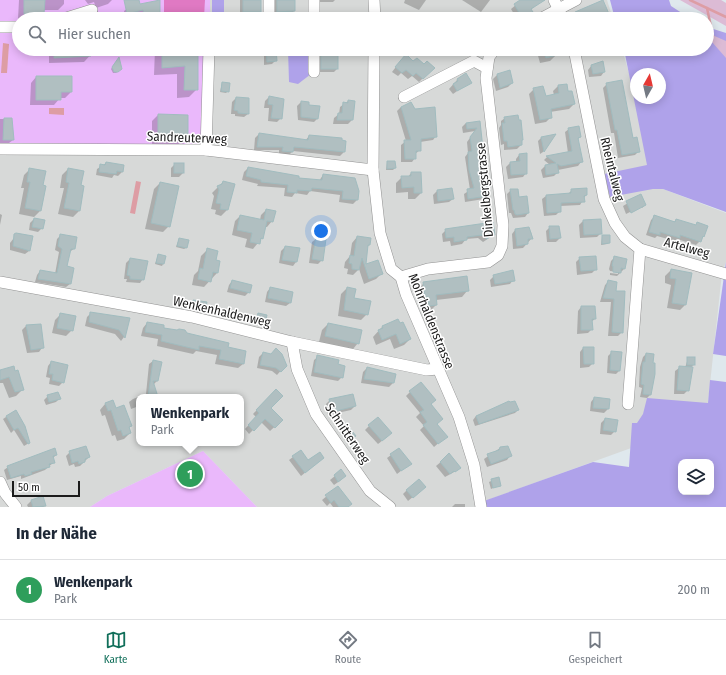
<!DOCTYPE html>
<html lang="de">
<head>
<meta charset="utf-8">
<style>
	body { margin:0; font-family:"Fira Sans Condensed",sans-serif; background:#f6f6f7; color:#1f2937 }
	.controls { position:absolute; right:12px; bottom:12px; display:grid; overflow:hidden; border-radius:8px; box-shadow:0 2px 10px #0003 }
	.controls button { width:36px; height:36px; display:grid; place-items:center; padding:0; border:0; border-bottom:1px solid #e0e1e3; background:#fff; color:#1f2937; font:20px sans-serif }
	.compass { position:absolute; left:630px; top:68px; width:36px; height:36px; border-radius:50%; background:#fff; box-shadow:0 2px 10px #0003; rotate:8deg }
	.scale { position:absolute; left:12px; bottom:10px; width:68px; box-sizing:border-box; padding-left:4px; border:2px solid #1b1b1b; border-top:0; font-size:11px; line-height:14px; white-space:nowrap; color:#1b1b1b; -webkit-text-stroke:3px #fff; paint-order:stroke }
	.you { position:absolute; left:321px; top:231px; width:14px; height:14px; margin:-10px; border:3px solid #fff; border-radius:50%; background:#1a73e8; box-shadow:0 0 0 6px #1a73e833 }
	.badge { display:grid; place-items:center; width:26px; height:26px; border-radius:50%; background:#116f5a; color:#fff; font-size:13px; font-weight:700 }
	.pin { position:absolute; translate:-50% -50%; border:2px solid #fff; box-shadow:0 1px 4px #0006 }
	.popup { position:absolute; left:136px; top:394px; width:108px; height:52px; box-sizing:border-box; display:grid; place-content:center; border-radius:8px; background:#fff; filter:drop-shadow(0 1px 3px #0005); font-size:13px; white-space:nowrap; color:#747a83 }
	.popup b { font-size:15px; color:#1f2937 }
	.popup::after { content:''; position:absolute; left:50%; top:100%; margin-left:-8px; border:8px solid transparent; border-top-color:#fff }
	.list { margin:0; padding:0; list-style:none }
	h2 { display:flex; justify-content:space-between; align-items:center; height:52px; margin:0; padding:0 16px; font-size:17px }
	h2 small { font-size:13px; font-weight:400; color:#747a83 }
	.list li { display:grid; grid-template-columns:26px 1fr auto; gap:12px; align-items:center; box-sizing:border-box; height:60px; padding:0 16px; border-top:1px solid #e0e1e3 }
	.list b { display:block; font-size:15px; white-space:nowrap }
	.list p { margin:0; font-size:13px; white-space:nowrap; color:#747a83 }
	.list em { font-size:13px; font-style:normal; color:#747a83 }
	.icon { flex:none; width:22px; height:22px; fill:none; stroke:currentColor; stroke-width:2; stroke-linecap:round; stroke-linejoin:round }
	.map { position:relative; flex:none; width:726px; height:507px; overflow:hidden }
	.search { position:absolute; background:#fff; box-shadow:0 2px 10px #0003; left:12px; right:12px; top:12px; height:44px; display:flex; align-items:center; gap:10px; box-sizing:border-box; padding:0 14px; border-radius:22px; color:#747a83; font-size:15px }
	.sheet { height:112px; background:#fff }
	nav { display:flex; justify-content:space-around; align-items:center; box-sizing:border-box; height:56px; border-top:1px solid #e0e1e3; background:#fff; font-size:11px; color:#747a83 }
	nav a { display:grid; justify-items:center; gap:2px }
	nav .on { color:#116f5a }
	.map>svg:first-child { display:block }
	.residential { fill:#d7d9d8; fill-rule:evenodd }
	.grass { fill:#afa2ea; fill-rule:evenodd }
	.wetland { fill:#dcbbd5 }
	.park { fill:#eab8fb }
	.pitch { fill:#e079c3 }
	.water { fill:#dd9da4 }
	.shadow { fill:#0003 }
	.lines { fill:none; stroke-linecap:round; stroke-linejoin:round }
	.stream { stroke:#dd9da4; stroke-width:2.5 }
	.building { fill:#b0bfc1; stroke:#a1bcbf }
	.minor-casing { stroke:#929292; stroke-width:12 }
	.minor { stroke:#fff; stroke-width:11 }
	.labels { text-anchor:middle; stroke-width:3; stroke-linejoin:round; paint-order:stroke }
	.street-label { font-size:13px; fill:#1b1b1b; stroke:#fff }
</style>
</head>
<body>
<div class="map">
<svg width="726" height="507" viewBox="0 0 726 507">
	<rect width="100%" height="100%" fill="#dfe8ed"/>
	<!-- residential -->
	<path class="residential" d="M0 0H607L613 19H19V49H622L663 189 726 213V262L722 273 706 421 482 502V507H257L203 451 107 496 90 507H0ZM139 397H241V443H139Z"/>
	<!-- grass -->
	<g class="grass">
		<rect x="212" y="0" width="12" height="17"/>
		<path d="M610 0H669L671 6 691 19H615Z"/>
		<path d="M707 27 726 33V212L663 189H653L610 197 604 174 647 165 624 49H707ZM636 74H660V98H636Z"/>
		<path d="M288 49H311V74L298 84 289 82Z"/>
		<path d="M726 262V356L713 354Z"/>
		<path d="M710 380 726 382V507H482L481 502 593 462 629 467 632 423H637L643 414 647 398 708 403ZM681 462H711V492H681Z"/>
	</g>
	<!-- wetland -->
	<g class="wetland">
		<path d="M680 0H721L726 3V26Z"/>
		<path d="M710 34 726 41V58L712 42Z"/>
	</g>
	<!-- park -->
	<g class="park">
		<path d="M0 0H210V19H19V49H209L206 150 0 149Z"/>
		<path d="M203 451 257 507H90L107 496Z"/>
	</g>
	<!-- pitch -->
	<path class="pitch" d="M164 0H205L204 17H164Z"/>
	<!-- water -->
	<g class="water">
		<path d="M3 43 9 44 7 73H1Z"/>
		<path d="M49 108H64V115L49 114Z"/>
		<path d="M136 181 141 182 135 214 130 213Z"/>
	</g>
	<!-- shadow -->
	<g class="shadow">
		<path d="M19 0H64V4L58 10H44V13L38 19H18Z"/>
		<path d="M85 0H112L108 4 96 8 94 2 88 4Z"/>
		<path d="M240 0H260V12L256 15H240Z"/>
		<path d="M274 0H294V11L290 15H274Z"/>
		<path d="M317 0H335L333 2H317Z"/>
		<path d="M405 0H426L419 10 404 3Z"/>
		<path d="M462 0H490L481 12Z"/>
		<path d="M522 0H537L539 3 530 10 531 12 528 15 522 19H517L511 9Z"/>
		<path d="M159 1V15L155 19 140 18 139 14 125 16 124 11 128 8Z"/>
		<path d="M575 13 586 19H574L572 16Z"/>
		<path d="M337 15V19H318L321 16Z"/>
		<path d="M49 49H96L84 62 49 63Z"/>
		<path d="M155 49H197V89L189 97 177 98V74L154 75Z"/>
		<path d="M264 49H275L276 60 272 64 264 65Z"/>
		<path d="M318 49H337V69L334 72H318Z"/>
		<path d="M449 49H458L452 53Z"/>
		<path d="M521 49H555L556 55 550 61 540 63 537 52 523 56Z"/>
		<path d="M598 49H618L614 53 599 55Z"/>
		<path d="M118 59 121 69 116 73H113L111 69Z"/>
		<path d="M402 59 424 66 433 68 419 82 412 76 408 79 401 73 398 76 392 72Z"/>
		<path d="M591 66 604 72 601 76 589 77 588 70Z"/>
		<path d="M509 72 512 83 508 87 496 91 493 79 497 75Z"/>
		<path d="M466 75 470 82 453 94 449 89 457 80Z"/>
		<path d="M36 77 71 92 65 98H60L54 105H30L31 83Z"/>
		<path d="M222 83 228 91 226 93 220 92Z"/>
		<path d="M607 84 639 151 635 155 618 158 614 133H611L603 88Z"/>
		<path d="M558 86 568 93 574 104 569 109 550 112 551 117 546 122 535 124 529 94 534 89 545 97 554 95 553 91Z"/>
		<path d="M269 97 283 100 281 118 277 122 268 121 269 108H264L265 101Z"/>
		<path d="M236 98 248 114 244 117 235 116V114H231L232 102Z"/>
		<path d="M348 101 352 120 348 124H333L334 118 339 114 340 107Z"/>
		<path d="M301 102 308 106 318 118 314 122 298 120 297 106Z"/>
		<path d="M401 107 436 136 433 140 420 142V150L415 154V158L412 162H401V145L406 141 397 111Z"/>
		<path d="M158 115 187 116V140L181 146 152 145V121Z"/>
		<path d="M505 118 521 145 517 149 504 150V144L501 145 499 128 501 125V121Z"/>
		<path d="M0 119H11L13 140 9 143H0Z"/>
		<path d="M480 122 487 196 484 199 465 202 464 194 470 190 465 157 468 153 467 142 475 131 463 133 462 127 466 123Z"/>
		<path d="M569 129 580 137 577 140 581 162 578 166 558 170V172L554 176 543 178 541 170 545 166 550 165 544 160 547 157 568 153 565 132Z"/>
		<path d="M259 134 305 141 309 136 344 152 340 156 293 151 289 155 279 154V150H254L255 138Z"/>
		<path d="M554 136 543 152 540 154 538 141 541 138Z"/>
		<path d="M519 155 526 173 523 177 508 179 506 167 510 163H516V159Z"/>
		<path d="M387 162 395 168 393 170H386Z"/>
		<path d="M106 163 122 172 118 176 114 175 112 178 96 175 97 169Z"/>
		<path d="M175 164 183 173 179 177H171V168Z"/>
		<path d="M248 168 298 178 319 181 323 175 358 191 357 200 353 204 339 202 340 195 310 191 307 195 295 193 292 197 284 196 285 188 257 186 258 184 242 180 244 172Z"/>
		<path d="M30 169 42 186 44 187 40 211 34 217 19 214 24 188H21L24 175Z"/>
		<path d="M68 169 80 186 83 187 79 211 73 217 58 214 64 188H60L62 175Z"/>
		<path d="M411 173 421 193 415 199H408V192L396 193V183L402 177H408Z"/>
		<path d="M223 182 233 185 227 210 221 216 215 214 216 210 211 209 214 196 212 193Z"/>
		<path d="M160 183 169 226 163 232 145 229 154 189Z"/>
		<path d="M451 189 453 199 449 202 434 204 433 195 437 191Z"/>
		<path d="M511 190 528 213 525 217 513 218 511 213H509L507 194Z"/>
		<path d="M572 190 586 195 580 205 560 206V211L556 215 544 216 542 199 546 196 568 194Z"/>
		<path d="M640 196 645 205 642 208V206L626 214 623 206Z"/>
		<path d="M266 210 272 221 267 227H265L262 238 253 249 245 247 247 239 232 235 235 221 240 216 260 220 261 215Z"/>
		<path d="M0 214 2 215 0 225Z"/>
		<path d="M655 216 674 222 676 220 700 241 696 245 677 239 675 241 657 236 655 238 646 235 651 220Z"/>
		<path d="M34 219 42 228 38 232 29 230 30 223Z"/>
		<path d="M583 221 600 234 597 237 580 238 579 225Z"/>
		<path d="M550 227 560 238 556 242H547L546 231Z"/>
		<path d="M446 230 494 235 483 242 478 238 466 239 462 244 451 246 450 241 443 242 442 234Z"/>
		<path d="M515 230 531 232 532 238 523 248 513 249 512 234Z"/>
		<path d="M17 234 29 251 25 254 10 250V243Z"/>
		<path d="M61 235 74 249 69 252 66 267 70 284 66 287 35 282 37 275 40 271 55 274 59 252 55 250 57 239Z"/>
		<path d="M602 236 609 243 607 244 601 245Z"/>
		<path d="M357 237 369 245 367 248 365 265 381 274 376 279 364 284 359 269 353 275 347 274 348 269 344 268 345 262 350 256 352 243Z"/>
		<path d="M179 239 186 248 184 249 176 247Z"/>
		<path d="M316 239 322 260 318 264 309 263 312 242Z"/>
		<path d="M285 247 296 262 293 266 279 263 281 251Z"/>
		<path d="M207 250 215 260 217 273 204 287 192 285 194 275 198 271 201 256Z"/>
		<path d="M158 255 163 264 162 266 155 264Z"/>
		<path d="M615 257 624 269 617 276 610 275V273L618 274V272L610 271 609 269 611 261Z"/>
		<path d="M580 258 596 269 592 273 577 275 576 262Z"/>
		<path d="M130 259 143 279 140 283 126 282 127 279H124L126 263Z"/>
		<path d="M671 270 691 274 685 305 680 310 667 308 671 285 665 283V276Z"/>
		<path d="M494 276 513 280 510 284 491 287 490 280Z"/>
		<path d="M232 281 249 292 245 296 227 292 229 285Z"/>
		<path d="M608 282 615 292 622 332 618 336H608L611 302H600L605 285Z"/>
		<path d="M424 283 467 291 462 297 436 300V305L430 311 424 312 422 302H420L418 289Z"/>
		<path d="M270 288 290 303 286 306 265 302 267 292Z"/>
		<path d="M347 288 352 299 367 314 361 320 338 316 341 294Z"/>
		<path d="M194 301 204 310 200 314 188 311 190 304Z"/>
		<path d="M581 307 595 319 591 322 592 329 588 333 577 334 578 311Z"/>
		<path d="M91 313 129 319 124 337 121 341 115 334 85 326 87 317Z"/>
		<path d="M61 314 72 330 66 336 52 333 55 320Z"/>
		<path d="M258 315 264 323 263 325 255 323Z"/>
		<path d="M147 323 227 348 244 352 243 364 238 368 215 364 217 355 196 351 193 354 157 346 158 339 141 336 143 328Z"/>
		<path d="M328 324 358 343 353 349 319 342 322 330Z"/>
		<path d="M26 326 42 348 39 352 27 353 22 330Z"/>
		<path d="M382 327 410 339 404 345 394 349 390 339 376 345 373 337Z"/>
		<path d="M583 348 593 363 589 367 580 368V352Z"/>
		<path d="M612 352 620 370 616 374 607 373 608 356Z"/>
		<path d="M263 353 285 366 277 375 272 371 257 368 259 357Z"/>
		<path d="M646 354 650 395 647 398 640 397 642 388 639 387 640 367 643 357Z"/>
		<path d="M318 357 342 377 338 381 311 376 314 360Z"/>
		<path d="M688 358 694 365 692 366 688 390 684 394H674L675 371 679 368H685Z"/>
		<path d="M153 361 157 381 153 385 157 397H139V406L131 409 129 402 133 399 146 394 149 364Z"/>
		<path d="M51 362 63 382 59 386 49 384 50 378 46 377 48 366Z"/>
		<path d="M13 368 22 390 16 396 9 398 3 383H0V371Z"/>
		<path d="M367 368 393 383 389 387 361 383 363 372Z"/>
		<path d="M276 390 270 408 282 420 270 431 261 422 249 434 245 429 256 417 253 414Z"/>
		<path d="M410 392 435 400 430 405 442 440 434 447 420 430 424 426 416 417 420 413 406 396Z"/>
		<path d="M48 396 59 399 56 402 46 405 44 400Z"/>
		<path d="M594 398 609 400 608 409 604 413 590 411 591 402Z"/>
		<path d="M330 400 355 406 351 410 328 415 326 404Z"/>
		<path d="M105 404 115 409 131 426 129 428 130 433 124 439 117 441 115 435 112 436 105 415 102 416 100 410Z"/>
		<path d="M518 410 515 413 475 426 473 420 476 416Z"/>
		<path d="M15 411 29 443 24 446 14 430 11 433 3 419Z"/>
		<path d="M605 419 615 431 611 435 600 434 601 423Z"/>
		<path d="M369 426 387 437 378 444 365 430Z"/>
		<path d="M348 428 355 436 348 442 341 434Z"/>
		<path d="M500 448 510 456 507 460 487 467 484 459Z"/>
		<path d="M399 449 410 464 397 474 387 458Z"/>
		<path d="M70 452 89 457 80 466 75 467 74 464 69 466 66 456Z"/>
		<path d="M56 455 53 458 54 462 45 470 21 479V476L7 480 4 470 8 467Z"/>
		<path d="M449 455 456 471 445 477 436 466Z"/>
		<path d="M293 457 308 461 323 458 301 476 289 460Z"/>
		<path d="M341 471V480L334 485 330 480Z"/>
		<path d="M498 478 500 485 491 489 489 482Z"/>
		<path d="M338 487 347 507H333L330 503 327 506 322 500Z"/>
		<path d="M407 490H421L408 501 403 494Z"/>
		<path d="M42 497 45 506 43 507H28L27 505 31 501Z"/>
		<path d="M455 504H465V507H452Z"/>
	</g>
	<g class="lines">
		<!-- stream -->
		<g class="stream">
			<path d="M690 0 726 17"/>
			<path d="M707 8 713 36"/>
		</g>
	</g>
	<!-- building -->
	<g class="building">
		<path d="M24 0H45L44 14H24Z"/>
		<path d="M124 0H139L140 4 160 0V15H144L143 10 127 14Z"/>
		<rect x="243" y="0" width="18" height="12"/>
		<path d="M277 0H295V11L277 12Z"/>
		<path d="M520 0H545L531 9 533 12 522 18 514 4Z"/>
		<path d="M603 0 609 14 598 19H578L575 12Z"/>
		<path d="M54 49H91V56L54 58Z"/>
		<path d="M162 49H198V90H184L185 66 162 68Z"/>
		<path d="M266 49H276L277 61 267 62Z"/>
		<rect x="321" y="49" width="17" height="20"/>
		<path d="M543 49H556L557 55 546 58Z"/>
		<path d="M406 54 413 61 417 58 424 64 427 61 435 68 423 79 416 73 413 76 406 70 402 73 395 67Z"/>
		<path d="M119 57 122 69 118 72H114L112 67Z"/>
		<path d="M603 61 605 72 593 74 591 65Z"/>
		<path d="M510 70 513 83 500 88 497 74Z"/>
		<path d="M466 73 472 83 457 91 453 84 458 81 457 79Z"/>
		<path d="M36 76H72V92H61V100H36Z"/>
		<path d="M622 80 633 138 637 137 640 152 622 155 617 130H615L606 83Z"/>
		<path d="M222 82 230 83 229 92 221 91Z"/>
		<path d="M567 84 568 91H572L575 104 551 109 552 118 540 120 533 88 543 86 546 96 559 93 558 85Z"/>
		<path d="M269 96 284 99 282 119 271 118 273 105 268 104Z"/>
		<path d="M236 97 249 98V114L238 113V111L234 110Z"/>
		<path d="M348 100 355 101 353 120H337L338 113H342L343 102 348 103Z"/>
		<path d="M301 101 309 102V105L320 106 318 119 301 117Z"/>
		<path d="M411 102 415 109 435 107 437 137 421 139V151H416V159H405L404 140H411L401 107Z"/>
		<path d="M158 114 188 115V140H158Z"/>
		<path d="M518 115 519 120H521L523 140H522V145L508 147 507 141H504L502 123H505L504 117Z"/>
		<path d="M4 118H12L14 140H3Z"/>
		<path d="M480 121 488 196 468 199 467 189 474 188 469 170 468 152 472 151 470 137 477 128 467 129 466 123Z"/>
		<path d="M579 126 581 137 578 138 583 162 561 166 557 164 559 173 546 175 545 165 556 163 546 156 572 151 568 128Z"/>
		<path d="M259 133 308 140 309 135 342 138V140L346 141 345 152 294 147 293 152 282 151 283 147H257Z"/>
		<path d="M556 134 544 152 541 137Z"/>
		<path d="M527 153V174L511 175 510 162 520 161 519 154Z"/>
		<path d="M387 161H395L396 168 387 169Z"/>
		<path d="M106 162 124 165 123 172 117 171 116 174 99 172 100 164 105 165Z"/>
		<rect x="174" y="163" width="10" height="10"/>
		<path d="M248 167 299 176V178L322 180 323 174 355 178 359 191 358 200 342 199 343 191 312 188 311 191 297 190V193L287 192 288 185 261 182V180L246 176Z"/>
		<path d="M29 168 46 171 43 185 46 186 41 211 25 208 30 182H27Z"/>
		<path d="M68 168 84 171 81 185 84 186 80 211 64 208 69 183 66 182Z"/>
		<path d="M411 172H421L422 193H414V187L402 188 401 176H411Z"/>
		<path d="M223 181 235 184 228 210 220 209 221 204 216 203 219 190 217 186 222 184Z"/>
		<path d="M160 182 179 186 170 227 151 223Z"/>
		<path d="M452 188 454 199 438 201 437 190Z"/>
		<path d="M587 188V195L584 196 585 202 561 203V212L547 213 546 195 571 193V189Z"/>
		<path d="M510 189H518L519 197 527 196 529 213 517 215 515 214 514 210H513Z"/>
		<path d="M641 194 646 205 631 213 626 201Z"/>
		<path d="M266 209 276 211 273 222 267 221 263 239 261 238 260 244 250 242 252 233 237 230 240 215 264 220Z"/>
		<path d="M654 215 675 222 676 219 696 225 697 222 708 226 704 237 703 236 701 242 680 235V238L660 232V235L649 232Z"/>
		<path d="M34 218 45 220 43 229 32 227Z"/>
		<path d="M601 219 602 234 584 235 583 220Z"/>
		<path d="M493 222 495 235 490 236 487 239 482 235 467 237V240L454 242V237L446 238 445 229Z"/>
		<path d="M549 226H559L561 238 550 239Z"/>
		<path d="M529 227 533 239H528V244L517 246 515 229Z"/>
		<path d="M16 233 33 236 30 251 13 246 14 234Z"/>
		<path d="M60 234 77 237 75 249H71L67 266 74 268 71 284 38 279 40 270 57 273 62 249 58 246Z"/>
		<path d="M602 235H610V243L602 244Z"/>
		<path d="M357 236 371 238 370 245H368L366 264 378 260 383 274 369 279 362 258 359 270 352 269V264L349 263 350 255 354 256Z"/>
		<path d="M179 238 189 240 187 248 177 246Z"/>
		<path d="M316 238 326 239 323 261 312 259Z"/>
		<path d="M285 246 300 248 297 262 282 260Z"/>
		<path d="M207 248 218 251 216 260 220 261 218 273 213 272 211 282 198 279 200 268 203 269Z"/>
		<path d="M158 254 166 256 164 264 156 263Z"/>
		<path d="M596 256 597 270 581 271 579 257Z"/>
		<path d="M614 256 627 259 625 269 621 268V273L613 272V266H612Z"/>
		<path d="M130 258 148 261 144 280 130 279V276L127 275Z"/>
		<path d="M671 269 692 273 686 305 672 303 676 279 670 278Z"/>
		<path d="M513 270 515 281 495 284 493 275Z"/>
		<path d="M467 276 469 291 436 295 437 305 429 306 428 297H425L423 282Z"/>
		<path d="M232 280 252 285 250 293 230 288Z"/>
		<path d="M608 280 617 282 616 291H625L623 333 612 332 614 299 603 298Z"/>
		<path d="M270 287 293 292 291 303 268 298Z"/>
		<path d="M347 287 356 289 354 298 371 301 368 315 344 310Z"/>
		<path d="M193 300 207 302 205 311 192 308Z"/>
		<path d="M581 306H595L596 319H592L593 330H581Z"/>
		<path d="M90 312 130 318 125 338 119 330 89 322Z"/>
		<path d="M60 313 76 316 73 331 57 328Z"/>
		<path d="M258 313 267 315 265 324 256 322Z"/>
		<path d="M398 319 400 323 403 322 411 339 400 344 396 334 382 340 378 330 383 328 382 326Z"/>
		<path d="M147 322 164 325V328L177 330 179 329 185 330 187 333 229 343 228 347 246 351 244 364 219 359 221 350 199 346V350L161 341 162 335 145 332Z"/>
		<path d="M328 323 362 330 359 344 325 336Z"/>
		<path d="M41 324 44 348 31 350 26 325Z"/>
		<path d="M583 347H594V364H584Z"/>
		<path d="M276 348 282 354 287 366 281 372 276 368 260 365 263 352 271 354Z"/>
		<path d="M611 351 622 352 620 371 610 370Z"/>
		<path d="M646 353 654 354 653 363H655V374L651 395 643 394 644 385 641 384 643 362H645Z"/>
		<path d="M317 355 339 360 338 364 345 366 343 378 314 372Z"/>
		<rect x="687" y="357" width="8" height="8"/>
		<path d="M153 360 162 362 158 381H153L158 397H148Z"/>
		<path d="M51 361 68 365 64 383 52 380 53 374H49Z"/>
		<path d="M14 366 15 371 18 370 24 390 15 392 9 377 0 380V370Z"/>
		<path d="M679 366 693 367 689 391 677 390Z"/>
		<path d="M367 367 396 374 394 383 364 379Z"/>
		<path d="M421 382 436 400 431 404 443 419 437 424 448 437 438 444 423 425 427 422 420 412 424 410 409 391Z"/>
		<path d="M276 389 283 396 271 408 283 420 275 428 265 419 254 431 248 425 259 413 256 410Z"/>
		<path d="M58 392 61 399 49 402 47 395Z"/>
		<path d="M353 394 356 406 332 412 329 399Z"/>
		<path d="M594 397 610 399 609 409 593 408Z"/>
		<path d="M113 400 116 408 124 405 132 426 129 427 131 433 123 436 121 430 118 431 111 410 108 411 105 403Z"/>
		<path d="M509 401 510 402 515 401 519 410 479 424 476 416Z"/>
		<path d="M16 410 25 426 30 443 28 444 18 428 14 430 6 416Z"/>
		<path d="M378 417 392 433 382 441 368 425Z"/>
		<path d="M605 418 618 420 616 432 603 430Z"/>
		<path d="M348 426 356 436 350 441 342 431Z"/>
		<path d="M86 446 90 457 85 459V462L79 464 78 461 72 463 69 451Z"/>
		<path d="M508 446 512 456 491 464 487 454 499 450 500 447Z"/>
		<path d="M55 448 57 455 53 456 55 463 49 464 50 467 31 472 32 474 25 476 24 474 11 478 7 466Z"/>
		<path d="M399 448 412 464 401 471 390 454Z"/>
		<path d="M301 450 308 460 320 452 324 458 305 473 292 456Z"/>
		<path d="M449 453 461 468 455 472 454 471 450 474 440 462Z"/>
		<path d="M341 469 346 476 338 482 334 475Z"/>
		<path d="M499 477 501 486 493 488 491 479Z"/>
		<path d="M419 479 426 487 413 498 406 490Z"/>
		<path d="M338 486 352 504 348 507H339L334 500 331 503 325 495Z"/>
		<path d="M43 496 46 506 33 507 31 500Z"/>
	</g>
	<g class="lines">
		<!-- minor casing -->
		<g class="minor-casing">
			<g id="minor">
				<path d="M269 0V19L314 18V0"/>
				<path d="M374 0 375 19"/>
				<path d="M554 0 563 19"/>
				<path d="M63 19 92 10"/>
				<path d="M540 19 576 0"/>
				<path d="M0 27H19"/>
				<path d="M374 49 373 170 380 233 391 269 401 277 406 294 459 417 474 465 481 507"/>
				<path d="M574 49 604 199 615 223 625 237 640 249 628 404"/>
				<path d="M314 72V49"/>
				<path d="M404 97 474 61 487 68"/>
				<path d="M0 149 206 150 373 170"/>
				<path d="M206 150 209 49"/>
				<path d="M640 249 726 274"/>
				<path d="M401 277 428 269 488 262 498 255 502 246 503 225 486 78 489 57 495 49"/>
				<path d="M0 282 192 317 292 342 427 370 437 369"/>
				<path d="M292 342 297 369 316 414 370 491 390 507"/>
				<path d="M0 482 5 493 16 507"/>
			</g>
		</g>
		<!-- minor -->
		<use href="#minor" class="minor"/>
	</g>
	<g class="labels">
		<!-- street labels -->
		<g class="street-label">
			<text transform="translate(187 137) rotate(2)" y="5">Sandreuterweg</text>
			<text transform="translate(613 169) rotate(76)" y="5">Rheintalweg</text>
			<text transform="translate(484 190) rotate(-95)" y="5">Dinkelbergstrasse</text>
			<text transform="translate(687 247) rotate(15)" y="5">Artelweg</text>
			<text transform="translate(222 311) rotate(13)" y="5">Wenkenhaldenweg</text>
			<text transform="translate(432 321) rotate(68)" y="5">Mohrhaldenstrasse</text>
			<text transform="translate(348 433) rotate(56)" y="5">Schnitterweg</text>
		</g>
	</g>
</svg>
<div class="controls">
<button><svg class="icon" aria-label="layers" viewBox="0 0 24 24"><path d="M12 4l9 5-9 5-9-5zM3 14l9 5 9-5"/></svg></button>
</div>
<svg class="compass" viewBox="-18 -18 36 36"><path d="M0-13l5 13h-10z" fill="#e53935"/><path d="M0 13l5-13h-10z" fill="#747a83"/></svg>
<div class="scale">50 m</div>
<div class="you"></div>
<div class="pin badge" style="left:190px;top:474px;background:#2e9e5b">1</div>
<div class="popup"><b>Wenkenpark</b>Park</div>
<div class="search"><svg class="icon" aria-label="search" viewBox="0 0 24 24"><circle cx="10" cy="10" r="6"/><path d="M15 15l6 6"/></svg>Hier suchen</div>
</div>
<section class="sheet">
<h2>In der Nähe<small></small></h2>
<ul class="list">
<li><span class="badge" style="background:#2e9e5b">1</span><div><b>Wenkenpark</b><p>Park</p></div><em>200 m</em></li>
</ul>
</section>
<nav>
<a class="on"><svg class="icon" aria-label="map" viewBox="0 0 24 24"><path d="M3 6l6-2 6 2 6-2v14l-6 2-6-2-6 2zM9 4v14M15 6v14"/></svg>Karte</a>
<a><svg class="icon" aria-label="directions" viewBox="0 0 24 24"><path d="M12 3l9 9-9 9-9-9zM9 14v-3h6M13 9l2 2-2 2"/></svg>Route</a>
<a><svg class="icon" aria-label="saved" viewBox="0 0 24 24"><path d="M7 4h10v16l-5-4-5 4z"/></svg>Gespeichert</a>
</nav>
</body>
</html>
